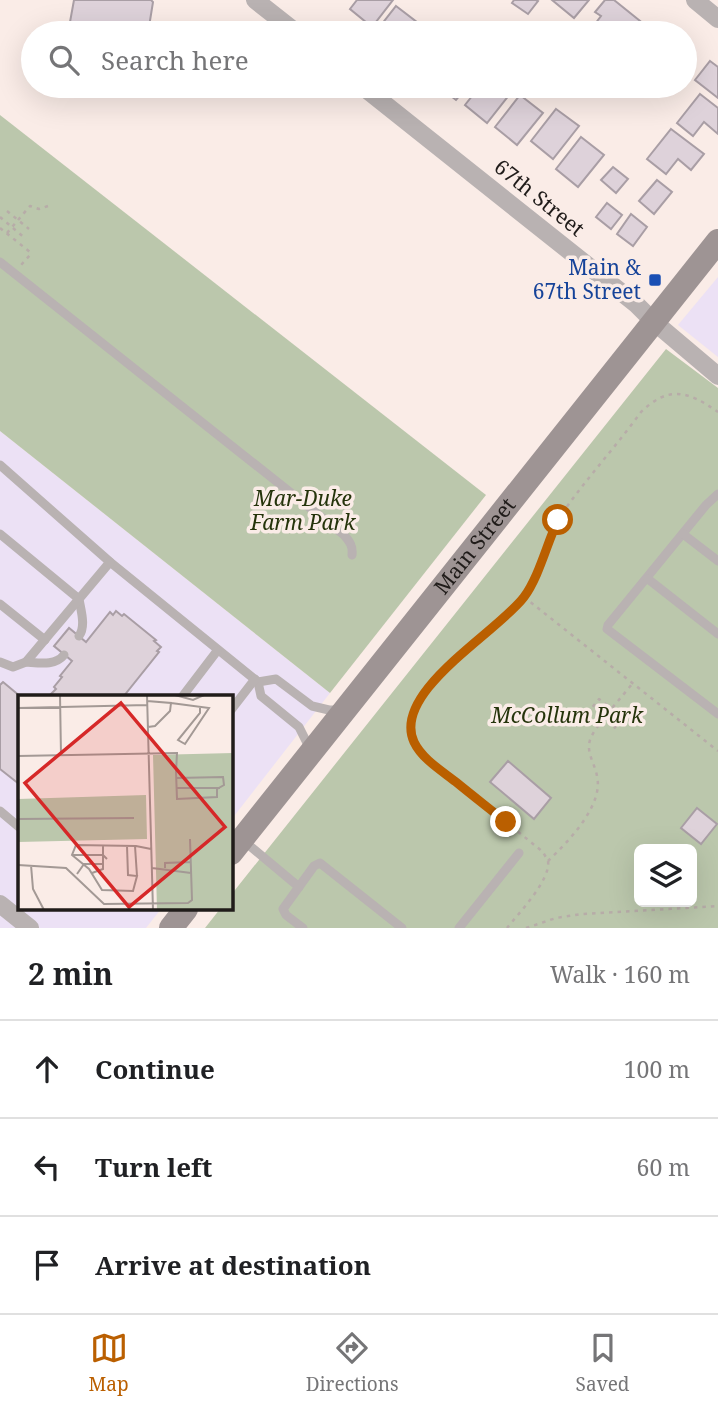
<!DOCTYPE html>
<html lang="en">
<head>
<meta charset="utf-8">
<style>
	body { margin:0; font-family:"Noto Serif",serif; background:#f6f6f6; color:#202124 }
	.controls { position:absolute; right:21px; bottom:21px; display:grid; overflow:hidden; border-radius:10px; box-shadow:0 7px 28px #0002 }
	.controls button { width:63px; height:63px; display:grid; place-items:center; padding:0; border:0; border-bottom:2px solid #e0e0e0; background:#fff; color:#202124; font:35px sans-serif }
	.stop { position:absolute; width:21px; height:21px; margin:-16px; border:5px solid #ba5f00; border-radius:50%; background:#fff }
	.stop.end { background:#ba5f00; border-color:#fff; box-shadow:0 2px 7px #0008 }
	.list { margin:0; padding:0; list-style:none }
	h2 { display:flex; justify-content:space-between; align-items:center; height:91px; margin:0; padding:0 28px; font-size:30px }
	h2 small { font-size:23px; font-weight:400; color:#757577 }
	.list li { display:grid; grid-template-columns:46px 1fr auto; gap:21px; align-items:center; box-sizing:border-box; height:98px; padding:0 28px; border-top:2px solid #e0e0e0 }
	.list b { display:block; font-size:26px; white-space:nowrap }
	.list em { font-size:23px; font-style:normal; color:#757577 }
	.icon { flex:none; width:38px; height:38px; fill:none; stroke:currentColor; stroke-width:2; stroke-linecap:round; stroke-linejoin:round }
	.map { position:relative; flex:none; width:718px; height:928px; overflow:hidden }
	.search { position:absolute; background:#fff; box-shadow:0 7px 28px #0002; left:21px; right:21px; top:21px; height:77px; display:flex; align-items:center; gap:18px; box-sizing:border-box; padding:0 24px; border-radius:38px; color:#757577; font-size:26px }
	.sheet { height:385px; background:#fff }
	nav { display:flex; justify-content:space-around; align-items:center; box-sizing:border-box; height:98px; border-top:2px solid #e0e0e0; background:#fff; font-size:19px; color:#757577 }
	nav a { display:grid; justify-items:center; gap:4px }
	nav .on { color:#ba5f00 }
	.map>svg:first-child { display:block }
	.commercial { fill:#ece1f5 }
	.green { fill:#bbc7ac; fill-rule:evenodd }
	.building { fill:#ded2da; stroke:#a99ea5; stroke-width:2 }
	.lines { fill:none; stroke-linecap:round; stroke-linejoin:round }
	.path { stroke:#b7aca8; stroke-width:2.5; stroke-dasharray:3.5 5; stroke-linecap:butt }
	.service { stroke:#b9b2b2; stroke-width:9 }
	.minor { stroke:#b9b2b2; stroke-width:18 }
	.secondary { stroke:#9e9494; stroke-width:24 }
	.route { stroke:#ba5f00; stroke-width:9 }
	.transit-dot { fill:#1a4fb4; stroke:#faece7; stroke-width:2.5 }
	.labels { text-anchor:middle; stroke-width:7; stroke-linejoin:round; paint-order:stroke }
	.street-label { font-size:21px; fill:#201c1a; stroke:#faece7 }
	.transit-label { font-size:21px; fill:#164399; stroke:#faece7; text-anchor:end }
	.park-label { font-size:21px; font-style:italic; fill:#25340b; stroke:#faece7 }
	.inset-road { fill:none; stroke:#a39995; stroke-width:2 }
	.view { fill:#d62828; fill-opacity:0.15; stroke:#d62828; stroke-width:3.5 }
	.inset-edge { fill:none; stroke:#201c1a; stroke-width:3.5 }
</style>
</head>
<body>
<div class="map">
<svg width="718" height="928" viewBox="0 0 718 928">
	<rect width="100%" height="100%" fill="#faece7"/>
	<!-- commercial -->
	<g class="commercial">
		<path d="M718 277V357L678 325Z"/>
		<path d="M0 431 330 693 231 820V697H19V909H161L146 928H0Z"/>
	</g>
	<!-- green -->
	<g class="green">
		<path d="M0 115 486 495 330 693 0 431Z"/>
		<path d="M666 349 718 388V928H205L220 909H231V895ZM639 849H692V902H639Z"/>
	</g>
	<!-- building -->
	<g class="building">
		<path d="M74 0H151L153 2 148 33H68Z"/>
		<path d="M357 0H393L372 27 350 9Z"/>
		<path d="M514 0H536L538 1 528 14 512 3Z"/>
		<path d="M552 0H589L574 18Z"/>
		<path d="M605 0H614L655 33H607L595 24 601 16 595 12Z"/>
		<path d="M396 6 422 26 416 33H384L378 29Z"/>
		<path d="M710 61 718 67V98L695 80Z"/>
		<path d="M438 86H468L456 100Z"/>
		<path d="M480 86H507L513 90 487 123 465 105Z"/>
		<path d="M700 94 718 108V134L704 122 693 136 677 123Z"/>
		<path d="M520 95 543 113 517 145 495 127Z"/>
		<path d="M556 109 579 126 553 159 531 141Z"/>
		<path d="M671 129 704 154 691 170 678 159 666 174 647 159Z"/>
		<path d="M581 137 604 155 578 187 556 169Z"/>
		<path d="M613 167 628 179 616 193 601 180Z"/>
		<path d="M657 180 672 192 654 214 639 201Z"/>
		<path d="M607 203 622 215 611 229 596 217Z"/>
		<path d="M631 214 647 227 633 246 617 234Z"/>
		<path d="M116 611 122 616 124 614 156 640 154 641 161 647 157 651 159 652 123 697H55L51 694 56 689 54 687 62 677 60 676 72 661 54 646 69 628 86 642 110 612 113 615Z"/>
		<path d="M3 682 21 697H19V784L0 769V685Z"/>
		<path d="M508 761 551 798 534 819 490 782Z"/>
		<path d="M697 808 717 824 701 844 681 828Z"/>
	</g>
	<g class="lines">
		<!-- path -->
		<g class="path">
			<path d="M7 211 29 229"/>
			<path d="M0 217 26 239"/>
			<path d="M0 228 30 252V255L21 265"/>
			<path d="M7 233 30 206 39 209 48 206"/>
			<path d="M524 597 718 751"/>
			<path d="M582 720 599 699 623 718 611 732"/>
			<path d="M548 861C568 842 604 805 597 776 595 764 586 753 590 740 594 727 623 696 632 684"/>
			<path d="M507 928C518 914 551 880 548 861 548 860 543 853 543 852L419 751C416 745 412 739 411 732 405 681 498 633 524 596 541 573 544 542 559 518 584 481 615 448 641 412 669 385 688 391 718 412"/>
			<path d="M526 928 556 918 582 914 718 906"/>
		</g>
		<!-- service -->
		<g class="service">
			<path d="M0 262 344 535C350 542 353 546 352 555"/>
			<path d="M0 465 110 562 258 682 261 696 299 727 310 749"/>
			<path d="M718 494 706 505 608 625 607 629 718 714"/>
			<path d="M0 534 79 599C81 611 86 626 79 636"/>
			<path d="M683 534 718 561"/>
			<path d="M648 579 718 634"/>
			<path d="M0 604 45 640"/>
			<path d="M0 662 13 667 26 662 110 562"/>
			<path d="M26 662C40 663 55 666 64 655"/>
			<path d="M258 682 276 679 312 706 329 710H340"/>
			<path d="M182 697 217 651"/>
			<path d="M231 710 255 679"/>
			<path d="M0 811 19 827"/>
			<path d="M244 841 299 887"/>
			<path d="M303 928 286 915 283 909 314 866 320 863 402 928"/>
			<path d="M459 928 519 853"/>
		</g>
		<!-- minor -->
		<g class="minor">
			<path d="M255 0 297 33"/>
			<path d="M695 0 718 19"/>
			<path d="M362 86 636 304 653 321 718 376"/>
			<path d="M0 904 30 928"/>
		</g>
		<!-- secondary -->
		<g class="secondary">
			<path id="s1" d="M231 853 718 241"/>
			<path d="M171 928 186 909"/>
		</g>
	</g>
	<g class="lines">
		<!-- route -->
		<path class="route" d="M506 822C490 809 473 796 456 782 442 771 422 759 414 742 391 692 498 632 524 597 539 577 547 543 558 520"/>
	</g>
	<!-- markers -->
	<rect class="transit-dot" x="648" y="273" width="14" height="14" rx="3.5"/>
	<g class="labels">
		<!-- street labels -->
		<g class="street-label">
			<text transform="translate(539 198) rotate(39)" y="7">67th Street</text>
			<text dy="7" stroke="none"><textPath href="#s1" startOffset="392">Main Street</textPath></text>
		</g>
		<!-- transit labels -->
		<g class="transit-label">
			<text x="641" y="275">Main &amp;<tspan x="641" dy="24">67th Street</tspan></text>
		</g>
		<!-- park labels -->
		<g class="park-label">
			<text x="303" y="506">Mar-Duke<tspan x="303" dy="24">Farm Park</tspan></text>
			<text x="567" y="723">McCollum Park</text>
		</g>
	</g>
	<!-- overview -->
	<g transform="translate(18 695)">
		<rect width="215" height="215" fill="#faece7"/>
		<path d="M215 58V215H139L135 60ZM128 100 129 144 0 147V104Z" fill="#bbc7ac"/>
		<path class="inset-road" d="M42 0 43 60M129 0 135 215M157 0 175 5 186 0M129 6 153 8 152 16 137 31 130 32M153 8 191 13 167 49 160 45 182 18V12M0 13 129 10M0 61 159 58 158 77 159 104 199 102V94L206 90 205 82 158 83M159 93H202M0 124 116 123M109 151 110 180 119 181 115 196 84 195 71 174 54 160 58 150 118 151 133 154M117 151 119 181M54 160H85L89 164M0 170 48 173 86 209 170 208 174 205 172 144M13 170 15 194 26 215M134 173 173 178M147 173V168L173 167M74 178 85 174V151M59 179 66 169H85"/>
		<path class="view" d="M103 8 207 132 111 212 7 88Z"/>
		<rect width="215" height="215" class="inset-edge"/>
	</g>
</svg>
<div class="controls">
<button><svg class="icon" aria-label="layers" viewBox="0 0 24 24"><path d="M12 4l9 5-9 5-9-5zM3 14l9 5 9-5"/></svg></button>
</div>
<div class="stop" style="left:558px;top:520px"></div>
<div class="stop end" style="left:506px;top:822px"></div>
<div class="search"><svg class="icon" aria-label="search" viewBox="0 0 24 24"><circle cx="10" cy="10" r="6"/><path d="M15 15l6 6"/></svg>Search here</div>
</div>
<section class="sheet">
<h2>2 min<small>Walk · 160 m</small></h2>
<ul class="list">
<li><svg class="icon" aria-label="ahead" viewBox="0 0 24 24"><path d="M12 20V5M6 11l6-6 6 6"/></svg><div><b>Continue</b></div><em>100 m</em></li>
<li><svg class="icon" aria-label="left" viewBox="0 0 24 24"><path d="M17 20v-9H6M10 6l-5 5 5 5"/></svg><div><b>Turn left</b></div><em>60 m</em></li>
<li><svg class="icon" aria-label="arrive" viewBox="0 0 24 24"><path d="M6 21V4h12l-3 4 3 4H6"/></svg><div><b>Arrive at destination</b></div></li>
</ul>
</section>
<nav>
<a class="on"><svg class="icon" aria-label="map" viewBox="0 0 24 24"><path d="M3 6l6-2 6 2 6-2v14l-6 2-6-2-6 2zM9 4v14M15 6v14"/></svg>Map</a>
<a><svg class="icon" aria-label="directions" viewBox="0 0 24 24"><path d="M12 3l9 9-9 9-9-9zM9 14v-3h6M13 9l2 2-2 2"/></svg>Directions</a>
<a><svg class="icon" aria-label="saved" viewBox="0 0 24 24"><path d="M7 4h10v16l-5-4-5 4z"/></svg>Saved</a>
</nav>
</body>
</html>
